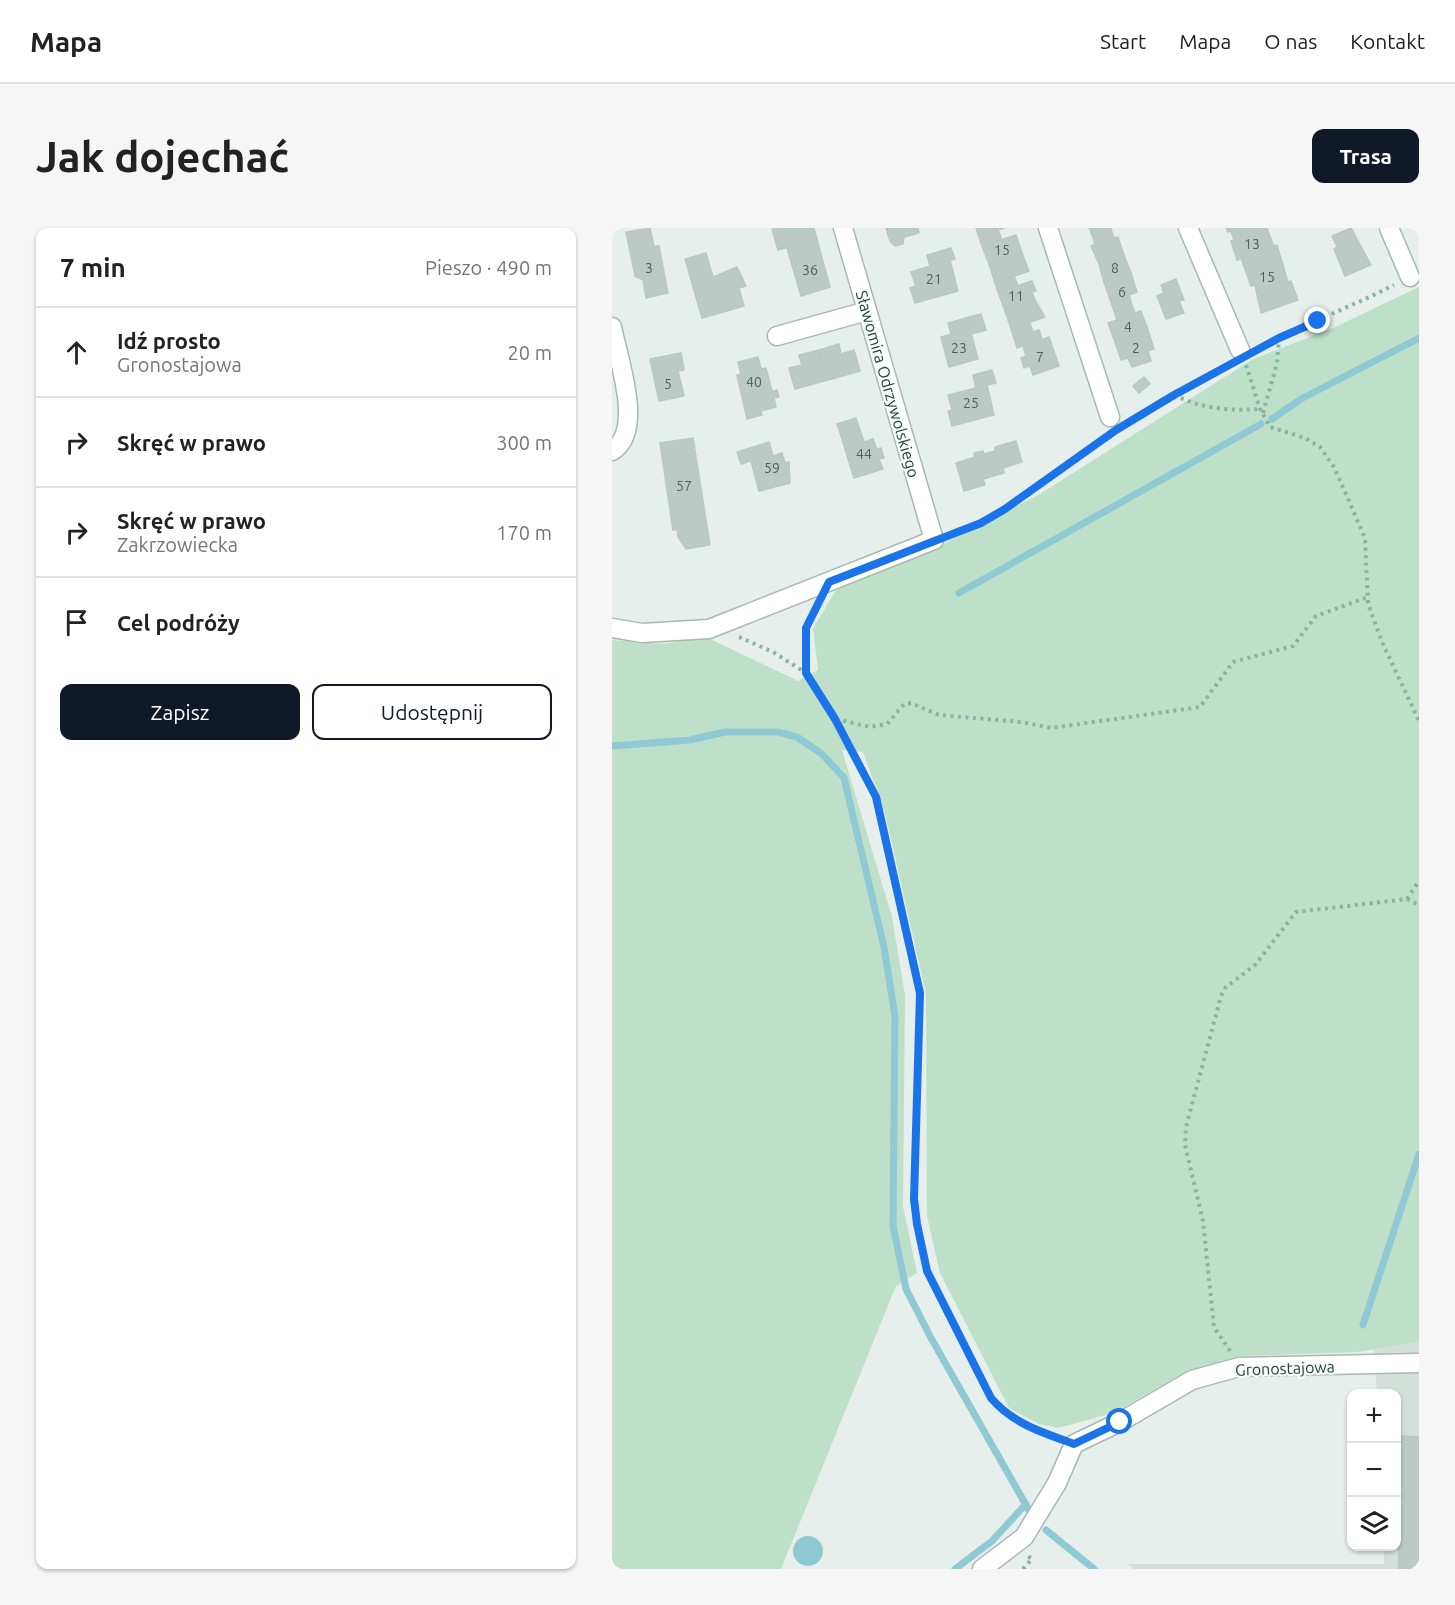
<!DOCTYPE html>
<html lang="pl">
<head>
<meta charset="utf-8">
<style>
	body { margin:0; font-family:Ubuntu,sans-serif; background:#f6f6f6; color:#222 }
	.controls { position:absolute; right:18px; bottom:18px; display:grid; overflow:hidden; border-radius:12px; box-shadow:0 2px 4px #0004 }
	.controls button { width:54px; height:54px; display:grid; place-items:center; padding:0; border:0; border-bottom:2px solid #e0e0e0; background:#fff; color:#222; font:30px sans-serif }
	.stop { position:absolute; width:18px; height:18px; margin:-14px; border:4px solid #1a73e8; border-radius:50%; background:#fff }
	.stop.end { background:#1a73e8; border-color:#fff; box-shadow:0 2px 6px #0008 }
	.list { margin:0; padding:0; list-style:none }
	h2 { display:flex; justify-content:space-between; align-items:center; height:78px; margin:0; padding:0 24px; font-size:26px }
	h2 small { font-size:20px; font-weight:400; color:#767676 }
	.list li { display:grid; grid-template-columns:39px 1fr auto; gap:18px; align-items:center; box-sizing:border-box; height:90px; padding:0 24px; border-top:2px solid #e0e0e0 }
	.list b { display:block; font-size:22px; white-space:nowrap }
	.list p { margin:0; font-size:20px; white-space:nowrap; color:#767676 }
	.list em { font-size:20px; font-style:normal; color:#767676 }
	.actions { display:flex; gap:12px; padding:18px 24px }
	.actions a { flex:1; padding:14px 0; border:2px solid #111827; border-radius:12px; text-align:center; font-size:21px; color:#111827 }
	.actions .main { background:#111827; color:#fff }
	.icon { flex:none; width:33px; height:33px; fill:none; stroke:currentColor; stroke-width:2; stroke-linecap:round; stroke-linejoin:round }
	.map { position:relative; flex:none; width:807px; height:1341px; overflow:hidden; border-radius:12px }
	header { display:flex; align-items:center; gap:36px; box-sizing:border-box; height:84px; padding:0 30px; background:#fff; border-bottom:2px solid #e0e0e0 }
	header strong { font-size:28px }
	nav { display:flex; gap:33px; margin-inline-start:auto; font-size:21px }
	.intro { display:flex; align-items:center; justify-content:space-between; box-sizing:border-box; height:144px; padding:0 36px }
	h1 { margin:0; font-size:42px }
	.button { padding:15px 27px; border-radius:12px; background:#111827; color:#fff; font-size:21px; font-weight:700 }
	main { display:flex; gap:36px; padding:0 36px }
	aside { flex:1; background:#fff; border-radius:12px; box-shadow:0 2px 4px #0004 }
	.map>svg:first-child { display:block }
	.built { fill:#d4dfda }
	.green { fill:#bfe0c8 }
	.water { fill:#8ec9d4 }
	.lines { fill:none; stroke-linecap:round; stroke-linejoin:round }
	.stream { stroke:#8ec9d4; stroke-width:7 }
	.building { fill:#bbcac4; stroke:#b8c9c2; stroke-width:1.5 }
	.minor-casing { stroke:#a8b8b2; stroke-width:21 }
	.path { stroke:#86b3a5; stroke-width:4; stroke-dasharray:3 4.5; stroke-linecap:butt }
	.minor { stroke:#fff; stroke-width:18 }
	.route { stroke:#1a73e8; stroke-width:8 }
	.labels { text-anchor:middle; stroke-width:4.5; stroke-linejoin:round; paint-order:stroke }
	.number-label { font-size:14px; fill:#4a645c }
	.street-label { font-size:16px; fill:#24423a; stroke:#f7fbf9 }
</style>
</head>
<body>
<header>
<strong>Mapa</strong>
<nav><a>Start</a><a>Mapa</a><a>O nas</a><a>Kontakt</a></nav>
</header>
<div class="intro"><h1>Jak dojechać</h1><a class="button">Trasa</a></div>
<main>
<aside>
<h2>7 min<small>Pieszo · 490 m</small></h2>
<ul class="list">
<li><svg class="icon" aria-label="ahead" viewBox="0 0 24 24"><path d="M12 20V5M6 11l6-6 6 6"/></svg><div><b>Idź prosto</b><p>Gronostajowa</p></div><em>20 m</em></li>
<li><svg class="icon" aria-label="right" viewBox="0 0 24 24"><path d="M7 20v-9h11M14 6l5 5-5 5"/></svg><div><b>Skręć w prawo</b></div><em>300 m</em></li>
<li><svg class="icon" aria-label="right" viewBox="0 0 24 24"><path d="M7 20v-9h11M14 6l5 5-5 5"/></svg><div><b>Skręć w prawo</b><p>Zakrzowiecka</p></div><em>170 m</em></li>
<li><svg class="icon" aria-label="arrive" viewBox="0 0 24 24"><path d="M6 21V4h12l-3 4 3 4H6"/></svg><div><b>Cel podróży</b></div></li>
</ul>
<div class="actions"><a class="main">Zapisz</a><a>Udostępnij</a></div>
</aside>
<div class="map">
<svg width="807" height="1341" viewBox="0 0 807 1341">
	<rect width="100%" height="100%" fill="#e6efeb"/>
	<!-- built -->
	<path class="built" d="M807 1114V1341H522L516 1336H772V1319L784 1318V1166L765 1165 762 1121Z"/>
	<!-- green -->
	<path class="green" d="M807 59V1114L746 1124 627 1128 573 1144 501 1185 446 1200 427 1196 397 1180 328 1045 315 988 314 766 273 585 251 524 230 522 280 689 293 767 291 978 305 1045 284 1058 169 1341H0V412L50 416 94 409 186 453 206 442 201 401 224 362 322 321 428 266 641 131 721 100Z"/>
	<!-- water -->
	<circle class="water" cx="196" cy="1323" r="15"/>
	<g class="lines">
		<!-- stream -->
		<g class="stream">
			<path d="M660 191 689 171 807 110"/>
			<path d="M347 365 649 196"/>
			<path d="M0 518 78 512 113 504H166L185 509 210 526 232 550 272 719 283 788 281 998 294 1061 319 1110 418 1284"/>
			<path d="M751 1097 807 926"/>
			<path d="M434 1302 482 1341"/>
			<path d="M343 1341 380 1313 414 1276"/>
		</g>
	</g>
	<!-- building -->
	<g class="building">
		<path d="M38 0 42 19 47 18 56 65 34 70 31 52 23 48 14 4Z"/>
		<path d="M202 0 205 11 166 22 160 1Z"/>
		<path d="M274 0H306L307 5 292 9 291 16 283 18 278 13Z"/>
		<path d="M364 0H392L386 2 390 12 370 18Z"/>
		<path d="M477 0H499V1L480 7Z"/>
		<path d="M614 0H655L662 19 625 32 619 13 622 12 619 3 616 4Z"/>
		<path d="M739 0 759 37 733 48 722 21 725 19 720 8Z"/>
		<path d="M499 1 502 10 506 9 512 27 487 36 479 18 483 16 480 7Z"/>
		<path d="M404 7 410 25 377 36 370 18Z"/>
		<path d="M205 11 218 59 189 68 175 20Z"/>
		<path d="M665 17 676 54 679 53 686 72 649 85 643 57 639 58 629 30Z"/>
		<path d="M339 20 343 31 318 38 315 27Z"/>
		<path d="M94 25 101 49 125 39 134 58 127 60 132 78 90 90 73 31Z"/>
		<path d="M410 25 417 43 383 55 377 36Z"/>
		<path d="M512 27 519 45 492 54 487 36Z"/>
		<path d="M338 32 346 63 303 75 298 60 304 58 299 44Z"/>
		<path d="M519 45 525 64 517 67 520 77 502 83 492 54Z"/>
		<path d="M402 48 406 58 386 64 383 55Z"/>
		<path d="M564 51 572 72 567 73 572 85 554 91 545 68 552 65 549 57Z"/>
		<path d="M420 53 424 63 420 64 423 72 393 83 386 64Z"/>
		<path d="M423 72 433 89 399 101 393 83Z"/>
		<path d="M520 77 523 85 529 83 536 102 503 114 496 95 505 92 502 83Z"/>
		<path d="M369 86 374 102 359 106 358 101 339 106 336 95Z"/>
		<path d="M418 95 421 104 402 110 399 101Z"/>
		<path d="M358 101 366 131 337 139 329 109Z"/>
		<path d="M427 102 430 111 405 120 402 110Z"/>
		<path d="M536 102 542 121 536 123 539 133 520 139 516 130 509 132 503 114Z"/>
		<path d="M437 109 447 138 421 147 418 138 412 140 409 130 414 128 411 118Z"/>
		<path d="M227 116 229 126 242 122 248 143 216 152 207 122Z"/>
		<path d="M207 122 216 152 183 161 177 140 190 137 187 127Z"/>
		<path d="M69 125 72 142 66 143 72 168 47 173 38 131Z"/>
		<path d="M146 129 149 141 154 140 160 163 165 162 167 169 162 170 164 179 149 183 150 187 135 191 125 147 129 146 126 134Z"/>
		<path d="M380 142 384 155 375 157 382 187 340 198 336 183 340 182 336 167 364 160 361 147Z"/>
		<path d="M532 149 538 156 527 165 521 158Z"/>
		<path d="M244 190 248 202 229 208 225 196Z"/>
		<path d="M248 202 252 214 261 211 265 222 269 220 272 230 267 231 271 241 242 250 229 208Z"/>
		<path d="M81 210 98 317 74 321 66 309 65 301 61 302 48 215Z"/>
		<path d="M404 213 410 234 391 240 392 245 371 251 373 257 352 263 344 235 363 229 362 225 371 223 372 226 383 223V219Z"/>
		<path d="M157 214 161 228 170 225 173 235 177 234 178 255 147 263 139 233 129 236 125 224Z"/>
		<path d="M790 1208 807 1209V1341H787L784 1210Z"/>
	</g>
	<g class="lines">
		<!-- minor casing -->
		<g class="minor-casing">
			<g id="minor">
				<path d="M436 0 498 189"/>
				<path d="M576 0 628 122"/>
				<path d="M777 0 798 49"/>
				<path d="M0 99C6 131 33 203 0 223"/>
				<path d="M165 108 255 83"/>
				<path d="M0 400 30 405 97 401 322 312 231 0"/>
				<path d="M370 1341 412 1309 445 1255 462 1216 508 1194 580 1152 627 1139 807 1135"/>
			</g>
		</g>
		<!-- path -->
		<g class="path">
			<path d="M646 123C689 97 737 80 782 57"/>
			<path d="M634 137 648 181 658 199 693 210 708 219 722 239 753 310 756 376 770 414 807 493"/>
			<path d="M562 167C590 181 618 183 648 181"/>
			<path d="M651 185 665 135 667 111"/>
			<path d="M515 196 618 138"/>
			<path d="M340 305C398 284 446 244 496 208"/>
			<path d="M127 409 161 424 194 445 223 491 264 569 308 765 302 971 305 996 315 1043 379 1170C397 1191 419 1201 445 1210"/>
			<path d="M194 444V400L202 381"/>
			<path d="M224 491 258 499 275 496 292 476 299 475 327 487 409 494 439 500 588 479 621 434 681 418 704 388 756 369"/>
			<path d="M795 671 807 677"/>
			<path d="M618 1123 602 1099 591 993 573 917 574 899 609 768 613 760 643 737 684 684 795 671 807 653"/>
			<path d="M411 1341 420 1331 416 1328"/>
		</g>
		<!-- minor -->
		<use href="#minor" class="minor"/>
	</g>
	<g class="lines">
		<!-- route -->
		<path class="route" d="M508 1194 462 1216C432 1205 401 1196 379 1170L315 1043 305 996 302 971 308 765 264 569 223 491 194 445V400L217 354 369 295 393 281 504 202 562 167 667 110 706 93"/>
	</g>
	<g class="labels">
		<!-- number labels -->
		<g class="number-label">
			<text x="640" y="21">13</text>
			<text x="390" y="27">15</text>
			<text x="37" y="45">3</text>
			<text x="503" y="45">8</text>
			<text x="198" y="47">36</text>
			<text x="655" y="54">15</text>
			<text x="322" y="56">21</text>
			<text x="510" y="69">6</text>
			<text x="404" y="73">11</text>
			<text x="516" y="104">4</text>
			<text x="347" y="125">23</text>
			<text x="524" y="125">2</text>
			<text x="428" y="134">7</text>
			<text x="142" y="159">40</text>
			<text x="56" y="161">5</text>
			<text x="359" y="180">25</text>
			<text x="252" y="231">44</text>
			<text x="160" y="245">59</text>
			<text x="72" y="263">57</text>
		</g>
		<!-- street labels -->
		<g class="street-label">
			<text transform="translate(276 156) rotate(74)" y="6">Sławomira Odrzywolskiego</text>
			<text transform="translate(673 1140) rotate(-2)" y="6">Gronostajowa</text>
		</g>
	</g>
</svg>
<div class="controls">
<button>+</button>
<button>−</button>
<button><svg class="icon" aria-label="layers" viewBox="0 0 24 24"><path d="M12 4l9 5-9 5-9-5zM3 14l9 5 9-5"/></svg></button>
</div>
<div class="stop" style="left:508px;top:1194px"></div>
<div class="stop end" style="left:706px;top:93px"></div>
</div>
</main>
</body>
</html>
